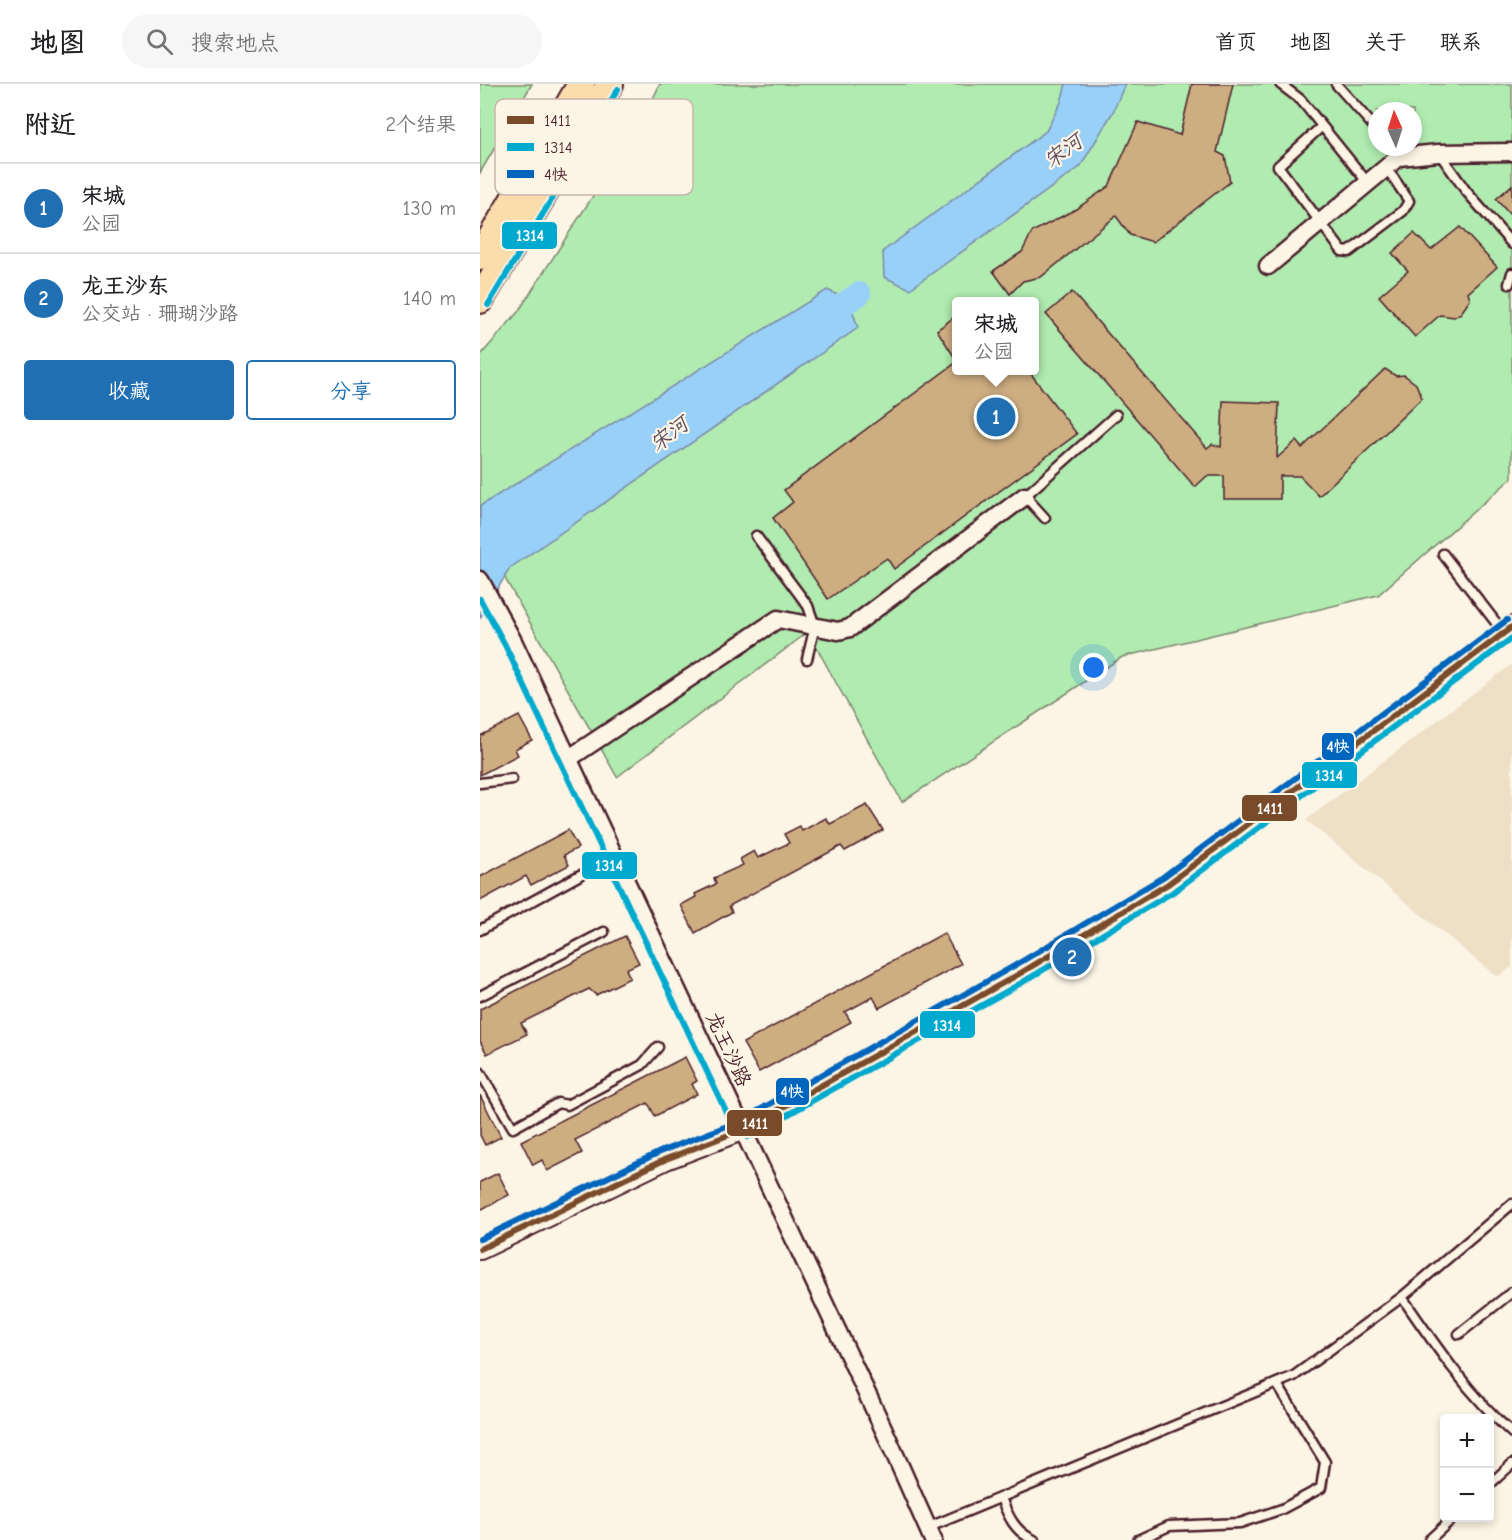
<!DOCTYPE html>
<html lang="zh">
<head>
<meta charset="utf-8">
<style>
	body { margin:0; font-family:"Comic Neue","LXGW WenKai TC",sans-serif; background:#f6f6f6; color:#202124 }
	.controls { position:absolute; right:18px; bottom:18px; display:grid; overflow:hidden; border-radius:6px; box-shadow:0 3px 9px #0003 }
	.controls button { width:54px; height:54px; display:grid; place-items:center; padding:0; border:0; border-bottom:2px solid #e0e0e0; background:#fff; color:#202124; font:30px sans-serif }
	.compass { position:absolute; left:888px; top:18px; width:54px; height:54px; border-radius:50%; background:#fff; box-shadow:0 3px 9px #0003; rotate:357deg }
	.you { position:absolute; left:614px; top:584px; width:21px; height:21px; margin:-15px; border:4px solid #fff; border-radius:50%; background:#1a73e8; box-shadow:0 0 0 9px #1a73e833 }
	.badge { display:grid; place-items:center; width:39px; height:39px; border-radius:50%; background:#1f6fb2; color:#fff; font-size:20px; font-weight:700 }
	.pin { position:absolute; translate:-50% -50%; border:3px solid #fff; box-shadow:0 2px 6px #0006 }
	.popup { position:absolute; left:472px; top:213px; width:87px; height:78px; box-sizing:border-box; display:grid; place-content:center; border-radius:6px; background:#fff; filter:drop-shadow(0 2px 4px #0005); font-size:20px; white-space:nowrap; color:#757577 }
	.popup b { font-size:22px; color:#202124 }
	.popup::after { content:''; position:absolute; left:50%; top:100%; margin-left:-12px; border:12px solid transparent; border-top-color:#fff }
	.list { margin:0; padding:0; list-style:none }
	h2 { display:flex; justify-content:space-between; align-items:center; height:78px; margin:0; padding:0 24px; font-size:26px }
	h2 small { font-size:20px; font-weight:400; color:#757577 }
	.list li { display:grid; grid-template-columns:39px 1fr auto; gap:18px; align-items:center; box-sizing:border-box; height:90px; padding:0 24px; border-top:2px solid #e0e0e0 }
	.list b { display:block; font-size:22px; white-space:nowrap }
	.list p { margin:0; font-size:20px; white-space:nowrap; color:#757577 }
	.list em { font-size:20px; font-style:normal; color:#757577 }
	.actions { display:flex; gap:12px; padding:18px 24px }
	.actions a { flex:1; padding:14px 0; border:2px solid #1f6fb2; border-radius:6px; text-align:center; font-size:21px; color:#1f6fb2 }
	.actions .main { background:#1f6fb2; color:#fff }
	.icon { flex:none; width:33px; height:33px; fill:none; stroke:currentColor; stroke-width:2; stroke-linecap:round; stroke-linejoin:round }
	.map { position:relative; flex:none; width:1032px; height:1456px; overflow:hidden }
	header { display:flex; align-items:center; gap:36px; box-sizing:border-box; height:84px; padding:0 30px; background:#fff; border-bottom:2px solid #e0e0e0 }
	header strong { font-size:28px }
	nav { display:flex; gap:33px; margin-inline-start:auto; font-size:21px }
	.search { width:420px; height:54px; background:#f6f6f6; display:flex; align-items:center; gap:15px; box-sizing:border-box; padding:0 21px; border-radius:33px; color:#757577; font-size:22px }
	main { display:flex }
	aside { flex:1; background:#fff }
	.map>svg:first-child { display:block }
	.built { fill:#eedfc7 }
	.green { fill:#b0ebb0; stroke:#7d856e; stroke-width:1.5; fill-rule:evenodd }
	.water { fill:#99d0f8; stroke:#7989a6; stroke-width:1.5 }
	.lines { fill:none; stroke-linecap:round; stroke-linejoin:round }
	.river { stroke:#99d0f8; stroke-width:24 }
	.building { fill:#cead81; stroke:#4a1f2b; stroke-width:1.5 }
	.service-casing { stroke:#4a1f2b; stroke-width:13 }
	.minor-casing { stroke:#4a1f2b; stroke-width:21 }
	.tertiary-casing { stroke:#4a1f2b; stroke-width:24 }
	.primary-casing { stroke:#4a1f2b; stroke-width:30 }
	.service { stroke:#fcf5e5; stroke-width:8 }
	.minor { stroke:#fcf5e5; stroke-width:16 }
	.tertiary { stroke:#fcf5e5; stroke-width:20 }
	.primary { stroke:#faddab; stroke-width:26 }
	.bus-1-casing { stroke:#fcf5e5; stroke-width:10 }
	.bus-2-casing { stroke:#fcf5e5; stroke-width:10 }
	.bus-3-casing { stroke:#fcf5e5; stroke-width:10 }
	.bus-1 { stroke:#7a4b2a; stroke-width:6 }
	.bus-2 { stroke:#00a9ce; stroke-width:6 }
	.bus-3 { stroke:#0065bd; stroke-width:6 }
	.labels { text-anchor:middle; stroke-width:4.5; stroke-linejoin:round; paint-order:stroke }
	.street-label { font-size:20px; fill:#4a1f2b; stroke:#fcf5e5 }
	.water-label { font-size:21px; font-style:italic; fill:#5e4b5e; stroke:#fcf5e5 }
	.key { fill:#fcf5e5; stroke:#c7b5ad; stroke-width:1.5 }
	.key-label { font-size:16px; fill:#4a1f2b }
	.line-badge { stroke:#fcf5e5; stroke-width:2 }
	.badge-label { font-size:16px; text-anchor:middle; font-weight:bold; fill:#fff }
</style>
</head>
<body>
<header>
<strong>地图</strong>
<div class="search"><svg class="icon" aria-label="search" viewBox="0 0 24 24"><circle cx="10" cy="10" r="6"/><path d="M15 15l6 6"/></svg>搜索地点</div>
<nav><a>首页</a><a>地图</a><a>关于</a><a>联系</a></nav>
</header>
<main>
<aside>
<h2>附近<small>2个结果</small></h2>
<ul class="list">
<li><span class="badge">1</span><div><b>宋城</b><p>公园</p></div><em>130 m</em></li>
<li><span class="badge">2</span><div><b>龙王沙东</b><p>公交站 · 珊瑚沙路</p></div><em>140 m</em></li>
</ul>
<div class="actions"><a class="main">收藏</a><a>分享</a></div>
</aside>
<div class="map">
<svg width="1032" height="1456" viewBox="0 0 1032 1456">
	<rect width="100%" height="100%" fill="#fcf5e5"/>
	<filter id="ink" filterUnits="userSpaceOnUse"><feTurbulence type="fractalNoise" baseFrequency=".0167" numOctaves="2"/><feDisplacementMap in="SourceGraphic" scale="12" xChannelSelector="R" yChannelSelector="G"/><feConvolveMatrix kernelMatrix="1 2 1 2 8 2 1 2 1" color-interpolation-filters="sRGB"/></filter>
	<g filter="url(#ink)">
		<!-- built -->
		<path class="built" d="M1032 580V883L1017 893 826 736Z"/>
		<!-- green -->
		<g class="green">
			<path d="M0 0H52L0 89Z"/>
			<path d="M180 0H1032V394L898 511 642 573 422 718 328 548 137 693 0 450V272L38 228 164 33ZM897 27H933V63H897ZM477 218H555V286H477Z"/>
		</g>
		<!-- water -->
		<g class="water">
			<path d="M586 0H645L633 28 600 83 430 205 404 193 403 167 566 47 581 18Z"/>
			<path d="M347 206 369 216 378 244 30 484 0 534V422Z"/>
		</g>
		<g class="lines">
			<!-- river -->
			<path class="river" d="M343 234 379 210"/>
		</g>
		<!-- building -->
		<g class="building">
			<path d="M712 0H753L737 68 745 72 750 98 673 158 650 151 636 132 561 193 543 197 530 210 513 187 542 168 552 148 596 125 629 102 658 38 700 51Z"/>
			<path d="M1032 101V133L1016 115Z"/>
			<path d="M980 143 1017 183 988 209 990 216 981 229 974 233 960 231 935 253 899 212 928 187 912 169 934 149 951 166Z"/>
			<path d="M592 208 727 364 732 360 741 363 743 317 799 319 797 374 816 357 822 364 905 285 916 292 924 291 936 300 942 314 839 412 820 392H800V415H744V392H727L715 403 566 230Z"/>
			<path d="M477 231V277L457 246Z"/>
			<path d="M477 278V286H548L597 350 414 485 407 474 348 515 293 434 313 418 304 406Z"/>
			<path d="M39 632 52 656 35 665 38 671 0 691V652Z"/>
			<path d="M387 721 403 746 365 767 361 762 249 822 252 828 215 849 201 821 216 813 215 810 236 800 234 794 263 781 260 775 274 767 278 774 309 759 304 750 320 742 322 747 346 734 350 740Z"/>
			<path d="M88 746 98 764 84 771 89 781 51 801 46 792 0 817V793Z"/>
			<path d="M464 849 481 880 399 924 393 913 365 928 371 938 279 988 263 959Z"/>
			<path d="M145 852 159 879 146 885 150 894 116 911 109 905 41 939 47 950 7 970 0 957V925Z"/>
			<path d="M205 973 217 997 212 1000 217 1010 175 1032 168 1019 95 1056 102 1069 67 1087 62 1076 53 1081 41 1057Z"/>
			<path d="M0 1011 21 1053 5 1061 0 1051Z"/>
			<path d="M18 1089 29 1111 0 1126V1098Z"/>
		</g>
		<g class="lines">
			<!-- service casing -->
			<g class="service-casing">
				<g id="service">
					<path d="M800 0 821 16 888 99"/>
					<path d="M856 0 897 46"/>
					<path d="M841 43 798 82 862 167 869 168 923 127 929 117 906 83"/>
					<path d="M911 63 919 73"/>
					<path d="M959 69 986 107 1032 160"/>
					<path d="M1029 200 1032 189"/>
					<path d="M565 434 545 412 636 331"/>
					<path d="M276 452 328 522 335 542 327 575"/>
					<path d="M963 470 1024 549"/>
					<path d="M0 699 32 695"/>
					<path d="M0 846 100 791"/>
					<path d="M0 912 124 848"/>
					<path d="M0 988 33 1044 78 1019 87 1021 162 981 178 963"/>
					<path d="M922 1213C954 1260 989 1311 1032 1349"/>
					<path d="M979 1250 1032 1208"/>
					<path d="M1010 1400 1032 1380"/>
					<path d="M521 1414C528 1432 535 1448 554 1456"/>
					<path d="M447 1444 814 1292 922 1213 1032 1120"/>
					<path d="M658 1456 689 1442 760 1439 802 1425 841 1404 845 1378 797 1300"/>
					<path d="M949 1456 973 1434"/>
				</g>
			</g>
			<!-- minor casing -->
			<g class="minor-casing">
				<g id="minor">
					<path d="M788 182 919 73 958 69 1032 68"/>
					<path d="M0 496 33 557 404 1346 453 1456"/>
					<path d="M88 675 298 535 358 547 370 544 545 412"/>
				</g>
			</g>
			<!-- tertiary casing -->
			<g class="tertiary-casing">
				<path id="tertiary" d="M0 1165 186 1075 264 1045 539 890 688 800 1032 543"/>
			</g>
			<!-- primary casing -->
			<g class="primary-casing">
				<g id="primary">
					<path d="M0 173 101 0"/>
					<path d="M0 216 130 0"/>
				</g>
			</g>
			<!-- service -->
			<use href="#service" class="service"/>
			<!-- minor -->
			<use href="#minor" class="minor"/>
			<!-- tertiary -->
			<use href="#tertiary" class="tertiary"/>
			<!-- primary -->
			<use href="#primary" class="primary"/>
			<!-- bus-1 casing -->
			<g class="bus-1-casing">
				<path id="bus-1" d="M0 1165 186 1075 264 1045 539 890 688 800 1032 543"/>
			</g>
			<!-- bus-2 casing -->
			<g class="bus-2-casing">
				<g id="bus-2">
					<path d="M8 221 138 5"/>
					<path d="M0 515 25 561 256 1049"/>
					<path d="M268 1053 543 898 693 808 1032 554"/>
				</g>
			</g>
			<!-- bus-3 casing -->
			<g class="bus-3-casing">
				<path id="bus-3" d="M0 1155 182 1067 260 1037 534 882 683 793 1027 536"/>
			</g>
			<!-- bus-1 -->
			<use href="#bus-1" class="bus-1"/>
			<!-- bus-2 -->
			<use href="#bus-2" class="bus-2"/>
			<!-- bus-3 -->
			<use href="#bus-3" class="bus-3"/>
		</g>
	</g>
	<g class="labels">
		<!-- street labels -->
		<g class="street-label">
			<text transform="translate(249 965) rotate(65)" y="7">龙王沙路</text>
		</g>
		<!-- water labels -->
		<g class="water-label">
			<text transform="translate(583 67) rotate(-36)" y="7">宋河</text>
			<text transform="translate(189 350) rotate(-37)" y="7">宋河</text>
		</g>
	</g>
	<!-- legend -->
	<rect x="15" y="15" width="198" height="96" rx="9" class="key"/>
	<rect x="27" y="32" width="27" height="8" fill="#7a4b2a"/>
	<rect x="27" y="59" width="27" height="8" fill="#00a9ce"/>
	<rect x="27" y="86" width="27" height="8" fill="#0065bd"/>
	<g class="key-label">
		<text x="64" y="42">1411</text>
		<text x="64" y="69">1314</text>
		<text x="64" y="96">4快</text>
	</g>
	<g class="line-badge">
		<rect x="21" y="137" width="57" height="29" rx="6" fill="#00a9ce"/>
		<rect x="841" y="648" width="34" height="29" rx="6" fill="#0065bd"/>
		<rect x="821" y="677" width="57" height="28" rx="6" fill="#00a9ce"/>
		<rect x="761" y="710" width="57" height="28" rx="6" fill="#7a4b2a"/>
		<rect x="101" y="767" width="57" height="29" rx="6" fill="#00a9ce"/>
		<rect x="439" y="926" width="57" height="29" rx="6" fill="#00a9ce"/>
		<rect x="295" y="993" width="35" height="29" rx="6" fill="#0065bd"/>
		<rect x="246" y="1025" width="57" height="28" rx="6" fill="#7a4b2a"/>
	</g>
	<g class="badge-label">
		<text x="50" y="157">1314</text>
		<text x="858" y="668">4快</text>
		<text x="849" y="697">1314</text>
		<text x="790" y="730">1411</text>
		<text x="129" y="787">1314</text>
		<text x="467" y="947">1314</text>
		<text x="312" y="1013">4快</text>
		<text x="275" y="1045">1411</text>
	</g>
</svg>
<div class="controls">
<button>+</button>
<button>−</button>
</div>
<svg class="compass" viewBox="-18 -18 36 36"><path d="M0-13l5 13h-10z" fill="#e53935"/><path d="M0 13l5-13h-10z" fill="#757577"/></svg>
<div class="you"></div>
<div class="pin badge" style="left:516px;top:333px">1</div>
<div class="popup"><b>宋城</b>公园</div>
<div class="pin badge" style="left:592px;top:873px">2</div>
</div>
</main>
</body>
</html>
